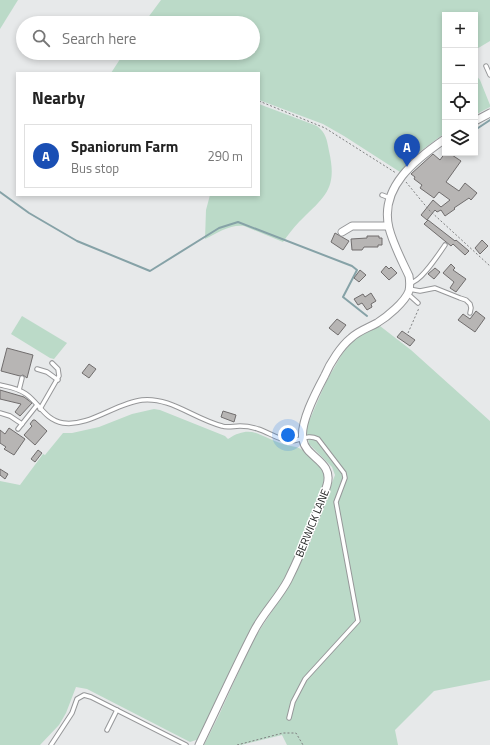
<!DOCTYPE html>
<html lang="en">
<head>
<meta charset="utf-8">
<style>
	body { margin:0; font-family:"Titillium Web",sans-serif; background:#f2f2f2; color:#222 }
	.controls { position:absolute; right:12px; top:12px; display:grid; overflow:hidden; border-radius:0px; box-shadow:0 2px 6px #0003 }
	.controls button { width:36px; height:36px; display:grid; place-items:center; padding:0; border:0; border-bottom:1px solid #e0e0e0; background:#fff; color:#222; font:20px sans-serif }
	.you { position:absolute; left:288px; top:435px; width:14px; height:14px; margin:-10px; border:3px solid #fff; border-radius:50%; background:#1a73e8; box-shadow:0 0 0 6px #1a73e833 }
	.badge { display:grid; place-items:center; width:26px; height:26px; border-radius:50%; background:#0b8043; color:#fff; font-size:13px; font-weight:700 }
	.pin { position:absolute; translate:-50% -33px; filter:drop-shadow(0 1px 2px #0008) }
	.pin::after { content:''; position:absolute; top:21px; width:14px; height:12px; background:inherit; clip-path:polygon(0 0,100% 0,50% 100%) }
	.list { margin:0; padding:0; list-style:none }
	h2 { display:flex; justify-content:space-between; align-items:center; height:52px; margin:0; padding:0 16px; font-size:17px }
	h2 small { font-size:13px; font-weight:400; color:#767676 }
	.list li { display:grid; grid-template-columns:26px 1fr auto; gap:12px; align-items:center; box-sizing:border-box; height:64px; margin:0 8px 8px; padding:0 8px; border:1px solid #e0e0e0; border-radius:0px }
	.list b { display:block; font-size:15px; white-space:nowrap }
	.list p { margin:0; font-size:13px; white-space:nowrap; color:#767676 }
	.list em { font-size:13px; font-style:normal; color:#767676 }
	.icon { flex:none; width:22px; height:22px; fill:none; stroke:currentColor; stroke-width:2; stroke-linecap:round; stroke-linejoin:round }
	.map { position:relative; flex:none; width:490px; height:745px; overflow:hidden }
	.search { position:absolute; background:#fff; box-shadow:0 2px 6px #0003; left:16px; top:16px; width:244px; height:44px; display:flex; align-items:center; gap:10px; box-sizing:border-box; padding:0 14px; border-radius:22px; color:#767676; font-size:15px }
	.panel { position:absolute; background:#fff; box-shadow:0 2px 6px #0003; left:16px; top:72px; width:244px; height:124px; border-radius:0px }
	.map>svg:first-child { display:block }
	.green { fill:#bbdac8 }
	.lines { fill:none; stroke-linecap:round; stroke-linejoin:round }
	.stream { stroke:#86a2a7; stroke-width:2 }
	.building { fill:#b7b5b4; stroke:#706d6d }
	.lane-casing { stroke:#969799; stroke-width:5.5 }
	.street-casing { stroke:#969799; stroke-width:9 }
	.path { stroke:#808182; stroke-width:1; stroke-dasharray:2 2; stroke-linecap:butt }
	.lane { stroke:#fff; stroke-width:3.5 }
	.street { stroke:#fff; stroke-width:7 }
	.labels { text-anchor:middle; stroke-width:3; stroke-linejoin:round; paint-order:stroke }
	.street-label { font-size:11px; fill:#232424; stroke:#fff }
</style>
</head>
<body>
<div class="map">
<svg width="490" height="745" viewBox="0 0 490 745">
	<rect width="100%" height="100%" fill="#e7e9ea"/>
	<!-- green -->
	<g class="green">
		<path d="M0 0H18L0 29Z"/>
		<path d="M161 0H490V41L475 50V15H445V133L414 156 400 172 344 136 323 124 259 100V73H111L124 53H253V23H144Z"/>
		<path d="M475 74 480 80 490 105V107L475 115Z"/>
		<path d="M259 104 317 126C326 133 327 140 329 151 338 190 324 197 299 222 293 228 288 235 283 242L244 226C231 224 217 233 205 239L206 210 210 195H259Z"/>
		<path d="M22 316 67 343 54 359 50 358 11 334Z"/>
		<path d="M380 326 411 350 490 421V680L434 691 395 730 398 745H287L282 735 241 745H204L219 715 253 640 288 587 302 560 335 475 332 467 309 444 306 428 326 382 342 354 355 338Z"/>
		<path d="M154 409 160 410 225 436 228 439C251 424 259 436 280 443 285 445 291 446 296 447 307 451 321 463 324 475 325 478 324 483 324 487L285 579 252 628 199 739 190 742 87 689 76 687 66 713 59 725 40 745H0V481L20 485 43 454 45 455 63 433H72L99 427 132 414Z"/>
	</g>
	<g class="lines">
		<!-- stream -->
		<g class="stream">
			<path d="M475 130 490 120"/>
			<path d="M0 192 29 213 77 241 150 271 219 228 238 222 352 266 357 270 343 297 367 316"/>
		</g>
	</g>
	<!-- building -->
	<g class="building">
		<path d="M445 153H449L461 161 446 182 459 191 465 183 477 193 471 200 469 198 454 208 455 209 445 216 441 210 437 212 435 210 427 220 421 215 433 200 441 207 450 200 439 192 434 198 420 188 422 185 414 179 415 177 411 174 433 154 440 160Z"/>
		<path d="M428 220 455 241 456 240 469 251 465 255 453 244 451 246 424 224Z"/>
		<path d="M335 233 349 241 343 250 331 242Z"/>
		<path d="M367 236H379V238H382V245H378V247H364L362 250H352L351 239 367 238Z"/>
		<path d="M482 240 488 246 480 254 475 248Z"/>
		<path d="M451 264 455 268 453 270 466 279 456 292 450 288 454 282 443 273Z"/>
		<path d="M386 266 389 269 391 267 397 273 389 280 381 272Z"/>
		<path d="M435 268 440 272 434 279 428 274Z"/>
		<path d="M360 270 366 275 359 282 354 278Z"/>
		<path d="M371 293 376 301 371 304 372 307 367 310 362 303 358 305 354 299 363 294 365 297Z"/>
		<path d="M476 311 485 318 475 332 458 320 463 314 470 319Z"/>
		<path d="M337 319 346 325 338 335 329 328Z"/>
		<path d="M402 331 415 340 410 346 397 337Z"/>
		<path d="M7 348 33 355 27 378 23 375 20 376 1 371Z"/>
		<path d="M89 364 96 369 89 378 82 373Z"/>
		<path d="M0 390 24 397 32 403 20 416 15 412 21 404 0 399Z"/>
		<path d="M223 411 236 415 234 422 221 417Z"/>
		<path d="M33 420H35L47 431 35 445 24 435 32 426 30 424Z"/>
		<path d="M9 428 25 439 14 455 4 449 6 447 0 443V430L5 434Z"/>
		<path d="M38 450 42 453 35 462 31 459Z"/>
		<path d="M0 469 8 474 5 479 0 475Z"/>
	</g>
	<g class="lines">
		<!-- lane casing -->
		<g class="lane-casing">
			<g id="lane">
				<path d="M486 66 490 75"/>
				<path d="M382 195 390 198"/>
				<path d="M410 283C421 282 438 255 445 245"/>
				<path d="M409 289 420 291 435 288 460 298 466 300 470 304 471 308 470 313"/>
				<path d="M408 294 418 303"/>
				<path d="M37 369 47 372 58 380"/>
				<path d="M0 385C9 387 18 388 26 394 39 403 45 420 63 423 89 427 116 403 142 400 171 397 194 419 222 426 227 428 234 426 240 426 245 426 252 427 258 429 268 432 277 439 289 441 300 442 306 433 318 439L344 473 345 478 336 502 358 621 305 679 293 702 289 718"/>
				<path d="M19 390 22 378"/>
				<path d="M40 409 59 376 58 369 52 363"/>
				<path d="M0 413 10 416 22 424"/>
				<path d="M18 429 37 405"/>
				<path d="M107 730 117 710"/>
				<path d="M51 745 72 713 77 699 84 695 91 697 186 745"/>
			</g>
		</g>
		<!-- street casing -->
		<g class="street-casing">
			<g id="street">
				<path d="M475 121 490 113"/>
				<path d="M342 232 352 226H388"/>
				<path d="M199 745C217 708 234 670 253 633 262 614 278 599 288 580 297 562 305 543 312 525 317 512 323 499 327 485 334 461 306 458 303 440 299 423 317 390 325 375 330 363 341 346 351 338 358 331 368 328 377 323 387 317 405 302 409 291 410 286 410 282 409 276 402 261 393 244 389 228 379 187 416 159 445 139"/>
			</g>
		</g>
		<!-- path -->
		<g class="path">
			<path d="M259 101 325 128 396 173"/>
			<path d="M406 182 429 210 490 266"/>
			<path d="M408 333 419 308"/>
			<path d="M237 745 283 733H296L303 745"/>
		</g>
		<!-- lane -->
		<use href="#lane" class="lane"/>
		<!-- street -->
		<use href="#street" class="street"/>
	</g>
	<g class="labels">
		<!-- street labels -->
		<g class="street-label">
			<text transform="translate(312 523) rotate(-68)" y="4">BERWICK LANE</text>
		</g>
	</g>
</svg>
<div class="controls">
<button>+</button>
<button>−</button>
<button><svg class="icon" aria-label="locate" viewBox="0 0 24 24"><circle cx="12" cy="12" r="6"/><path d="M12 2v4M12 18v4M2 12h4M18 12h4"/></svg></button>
<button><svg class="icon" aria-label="layers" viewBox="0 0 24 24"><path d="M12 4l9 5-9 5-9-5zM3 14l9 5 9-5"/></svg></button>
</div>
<div class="you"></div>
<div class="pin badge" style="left:407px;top:167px;background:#1a4fb4">A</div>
<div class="search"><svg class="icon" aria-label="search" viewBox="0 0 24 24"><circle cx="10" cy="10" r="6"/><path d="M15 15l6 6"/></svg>Search here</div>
<section class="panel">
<h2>Nearby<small></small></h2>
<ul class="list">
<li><span class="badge" style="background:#1a4fb4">A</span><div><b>Spaniorum Farm</b><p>Bus stop</p></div><em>290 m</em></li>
</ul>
</section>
</div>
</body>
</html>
